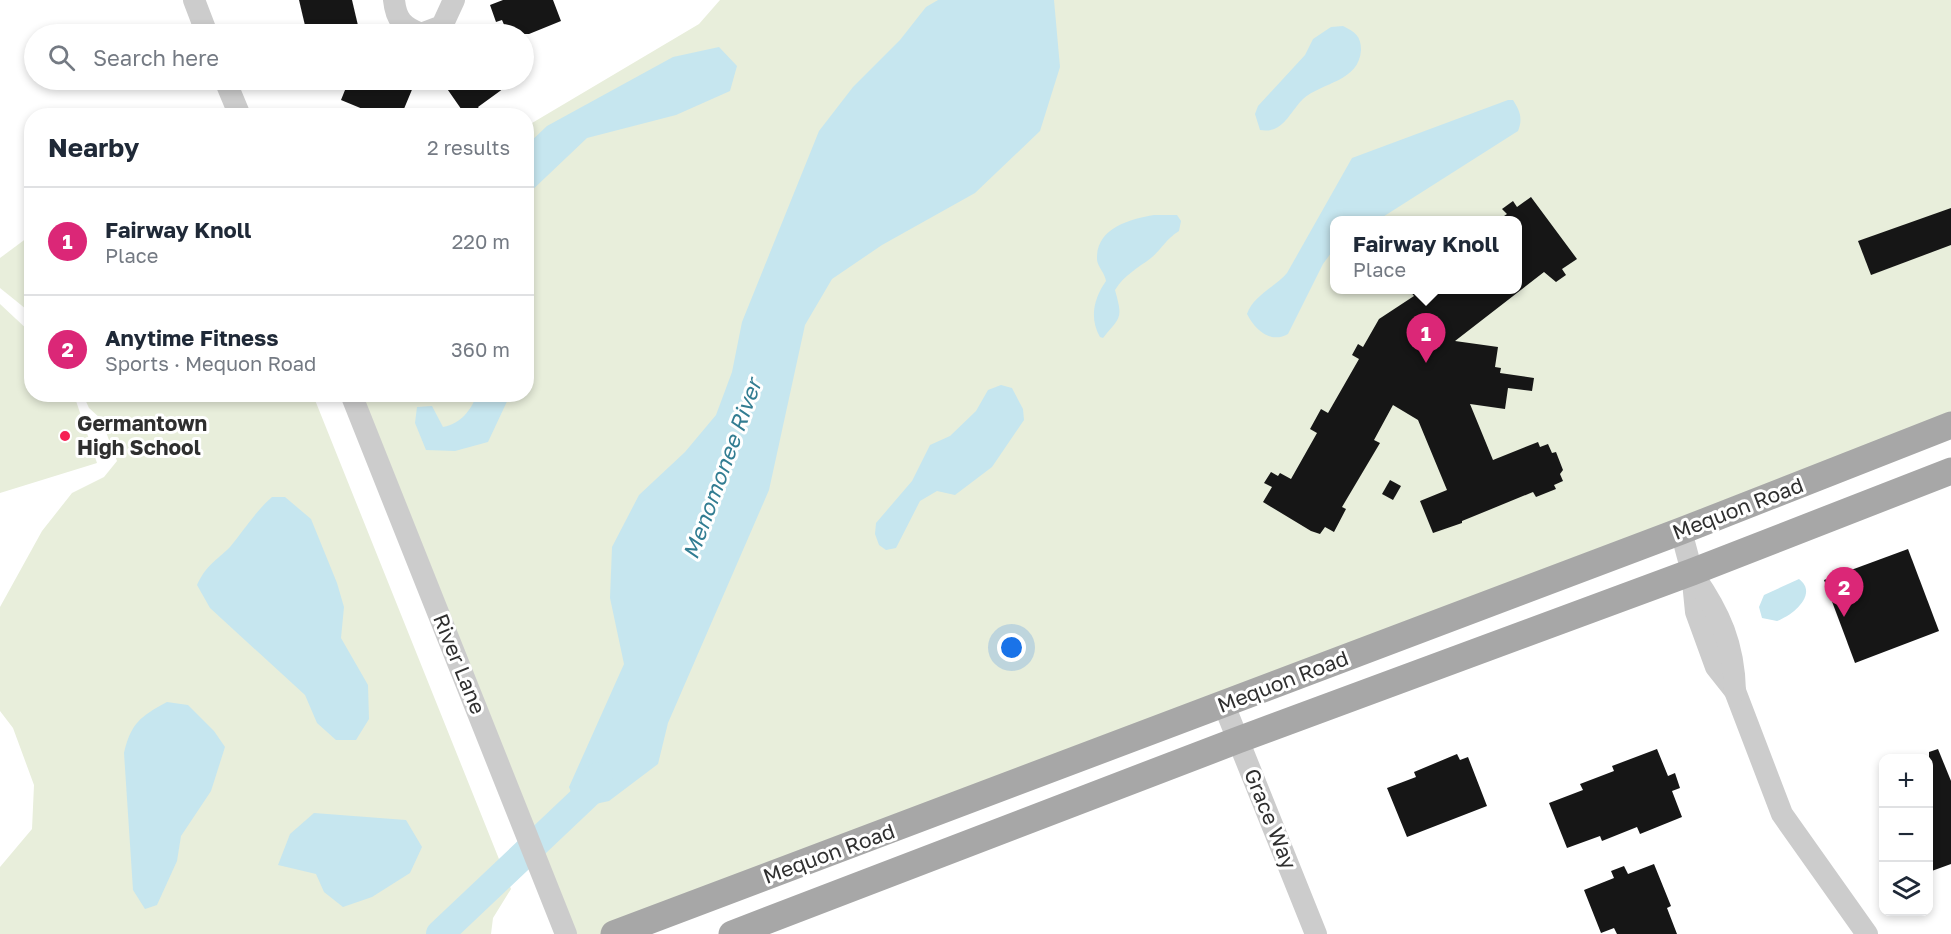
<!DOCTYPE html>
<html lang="en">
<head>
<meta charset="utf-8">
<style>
	body { margin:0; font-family:"Golos Text",sans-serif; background:#f2f2f3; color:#1f2937 }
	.controls { position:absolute; right:18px; bottom:18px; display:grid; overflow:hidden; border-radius:12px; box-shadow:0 3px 9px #0003 }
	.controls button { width:54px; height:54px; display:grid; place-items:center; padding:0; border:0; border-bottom:2px solid #e0e1e3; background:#fff; color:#1f2937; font:30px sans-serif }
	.you { position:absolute; left:1012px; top:648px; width:21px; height:21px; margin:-15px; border:4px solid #fff; border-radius:50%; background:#1a73e8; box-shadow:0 0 0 9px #1a73e833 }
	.badge { display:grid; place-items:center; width:39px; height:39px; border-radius:50%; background:#db2777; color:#fff; font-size:20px; font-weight:700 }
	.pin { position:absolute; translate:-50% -50px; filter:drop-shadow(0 2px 3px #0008) }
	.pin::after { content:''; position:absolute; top:32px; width:21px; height:18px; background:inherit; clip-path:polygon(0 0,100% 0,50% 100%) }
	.popup { position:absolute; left:1330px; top:216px; width:192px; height:78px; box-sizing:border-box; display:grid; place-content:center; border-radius:12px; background:#fff; filter:drop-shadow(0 2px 4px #0005); font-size:20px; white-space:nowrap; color:#747a83 }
	.popup b { font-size:22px; color:#1f2937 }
	.popup::after { content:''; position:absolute; left:50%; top:100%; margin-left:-12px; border:12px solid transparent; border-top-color:#fff }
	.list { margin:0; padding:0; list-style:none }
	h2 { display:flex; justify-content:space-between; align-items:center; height:78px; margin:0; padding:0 24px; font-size:26px }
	h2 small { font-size:20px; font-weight:400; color:#747a83 }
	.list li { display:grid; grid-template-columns:39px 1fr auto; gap:18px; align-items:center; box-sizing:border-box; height:108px; padding:0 24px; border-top:2px solid #e0e1e3 }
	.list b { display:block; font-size:22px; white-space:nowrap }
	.list p { margin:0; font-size:20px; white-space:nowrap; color:#747a83 }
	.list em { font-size:20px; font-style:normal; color:#747a83 }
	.icon { flex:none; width:33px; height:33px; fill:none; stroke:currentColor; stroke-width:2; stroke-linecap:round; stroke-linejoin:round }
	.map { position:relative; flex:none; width:1951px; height:934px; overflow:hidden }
	.search { position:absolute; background:#fff; box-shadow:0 3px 9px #0003; left:24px; top:24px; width:510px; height:66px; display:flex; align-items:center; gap:15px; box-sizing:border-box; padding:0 21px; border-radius:33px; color:#747a83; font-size:22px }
	.panel { position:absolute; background:#fff; box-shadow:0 3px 9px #0003; left:24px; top:108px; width:510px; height:294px; border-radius:24px }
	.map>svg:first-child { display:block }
	.green { fill:#e8eedb; fill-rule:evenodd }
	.water { fill:#c6e6ef }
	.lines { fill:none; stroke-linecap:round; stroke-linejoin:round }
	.river { stroke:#c6e6ef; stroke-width:28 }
	.building { fill:#161616 }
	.minor { stroke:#ccc; stroke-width:22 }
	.major { stroke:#a7a7a7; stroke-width:27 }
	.poi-dot { fill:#f62053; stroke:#fff; stroke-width:2 }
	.labels { text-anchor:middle; stroke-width:6; stroke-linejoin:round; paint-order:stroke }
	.poi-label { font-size:21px; font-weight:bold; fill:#2f2f2f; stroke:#fff; text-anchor:start }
	.street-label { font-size:21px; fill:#2f2f2f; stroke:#fff }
	.water-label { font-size:22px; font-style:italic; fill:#327d92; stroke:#fff }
</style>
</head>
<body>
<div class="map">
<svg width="1951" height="934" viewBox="0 0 1951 934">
	<rect width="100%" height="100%" fill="#fff"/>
	<!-- green -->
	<g class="green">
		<path d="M720 0H1951V421L614 934H566L351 395 526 394 527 126 699 24ZM1334 220H1518V290H1334Z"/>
		<path d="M31 235V313L0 288V258Z"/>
		<path d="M0 304 31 333 32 394 74 395 97 463 0 493Z"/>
		<path d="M83 395H313L511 889 493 918 491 934H0V867L32 829 34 785 13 728 0 711V607L42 531 72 493 104 477 117 461 101 419 89 408Z"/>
	</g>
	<!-- water -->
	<g class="water">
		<path d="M938 0H1054L1060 67 1040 131 975 193 882 245 832 279 805 325 769 490 668 723 658 764 609 801 577 808 569 787 624 664 610 598 612 547 639 495 685 452 716 415 732 372 742 322 819 131 853 87 900 40 926 7Z"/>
		<path d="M1343 26C1355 32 1361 36 1361 50 1359 82 1322 82 1303 99 1289 113 1283 134 1260 130L1255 114 1258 106 1305 55 1313 39 1331 27Z"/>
		<path d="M719 47 737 66 730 91 676 115 587 138 527 195V145L547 126 673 57Z"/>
		<path d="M1508 100H1513C1520 111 1523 118 1518 131L1378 220H1334V249L1323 264 1288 334C1271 344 1255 330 1247 314 1253 296 1275 287 1287 273L1352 158Z"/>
		<path d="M1154 215H1177L1181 221 1179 231C1165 240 1162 249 1151 258 1138 268 1124 275 1115 290 1123 319 1121 316 1103 338L1100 337C1089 318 1094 298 1106 281 1105 273 1097 266 1097 259 1096 228 1130 219 1154 215Z"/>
		<path d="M1001 385 1012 388 1023 409 1024 420 992 467 955 495 937 491 920 501 896 548 886 550 879 545 875 534 876 523 912 481 930 445 950 436 976 411 988 390Z"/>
		<path d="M477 395H510L488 442 455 451 426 450 415 423 417 407 432 406 443 427C462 423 470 411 477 395Z"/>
		<path d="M272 497H285L311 519 337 583 344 607 341 638 368 685 369 719 356 740H336L317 723 305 695 210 608 197 585C207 564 215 562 230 547 244 530 255 512 272 497Z"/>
		<path d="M1799 579C1819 594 1792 616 1777 621L1762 618 1759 607 1764 595Z"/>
		<path d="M167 702 188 705 214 731 225 747 211 791 181 836 177 861 157 905 145 909 133 890 124 753C131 723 141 716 167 702Z"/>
		<path d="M314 813 406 820 422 847 410 873 372 897 343 907 324 892 316 874 278 865 290 834Z"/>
	</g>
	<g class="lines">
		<!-- river -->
		<path class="river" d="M440 934 590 792 599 776"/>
	</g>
	<!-- building -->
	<g class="building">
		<path d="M299 0H352L360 34H307Z"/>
		<path d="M503 0H553L561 21 529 34H508L502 20 496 22 490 5Z"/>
		<path d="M349 80H416L401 116H369L370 112 341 100Z"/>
		<path d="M441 80H515L478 107 484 116H466Z"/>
		<path d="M1531 197 1577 259 1562 269 1566 275 1556 282 1544 272 1455 341 1498 347 1495 367 1501 368 1500 373 1534 378 1532 391 1508 388 1505 409 1470 404 1493 460 1538 442 1540 447 1548 444 1552 453 1556 452 1563 470 1560 474 1563 481 1554 485 1556 489 1536 497 1533 492 1462 521V523L1433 533 1420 501 1447 490 1418 420 1393 405 1374 440 1380 443 1342 507 1346 509 1334 532 1325 527 1320 534 1311 531 1263 502 1272 487 1264 483 1271 472 1278 476 1280 473 1291 479 1317 433 1310 429 1321 409 1328 413 1359 359 1352 355 1358 344 1363 347 1379 319 1414 296 1409 290H1518V220H1498L1507 214 1502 209 1513 201 1517 207Z"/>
		<path d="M1951 208V245L1871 275 1858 241Z"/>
		<path d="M1390 480 1401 486 1393 500 1382 494Z"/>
		<path d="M1908 549 1939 631 1855 663 1824 580Z"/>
		<path d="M1657 749 1668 776 1675 773 1680 788 1672 791 1682 817 1640 834 1637 827 1602 841 1600 836 1567 848 1549 803 1583 790 1580 784 1614 771 1612 766Z"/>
		<path d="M1938 749 1951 781V864L1929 872V752Z"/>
		<path d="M1457 754 1460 760 1468 757 1487 806 1407 837 1387 788 1416 777 1414 772Z"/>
		<path d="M1654 864 1671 906 1667 908 1677 934H1617L1614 928 1601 933 1584 890 1614 878 1611 871 1624 866 1628 874Z"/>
	</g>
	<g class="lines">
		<!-- minor -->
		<g class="minor">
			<path d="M194 0 207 34"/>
			<path d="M394 0C396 20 403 27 421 34L442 26 454 0"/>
			<path d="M225 80 240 116"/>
			<path d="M351 394 566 934"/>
			<path d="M1681 531 1692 572 1696 612 1716 667 1735 691 1782 814 1867 934"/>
			<path d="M1694 576C1720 613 1734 645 1735 691"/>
			<path d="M1224 705 1316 934"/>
		</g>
		<!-- major -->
		<g class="major">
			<path d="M614 934 1681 531 1951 425"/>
			<path d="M732 934 1238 740 1692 572 1951 471"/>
		</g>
	</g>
	<!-- markers -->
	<circle class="poi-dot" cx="65" cy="436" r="6"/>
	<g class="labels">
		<!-- poi labels -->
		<g class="poi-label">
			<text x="77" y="431">Germantown<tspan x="77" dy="24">High School</tspan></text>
		</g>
		<!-- street labels -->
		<g class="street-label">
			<text transform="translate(1738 509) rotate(-21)" y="7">Mequon Road</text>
			<text transform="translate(459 664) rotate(68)" y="7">River Lane</text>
			<text transform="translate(1283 682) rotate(-21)" y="7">Mequon Road</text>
			<text transform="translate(1270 819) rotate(68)" y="7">Grace Way</text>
			<text transform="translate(829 854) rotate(-20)" y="7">Mequon Road</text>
		</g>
		<!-- water labels -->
		<g class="water-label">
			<text transform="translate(722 469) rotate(-70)" y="8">Menomonee River</text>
		</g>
	</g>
</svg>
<div class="controls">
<button>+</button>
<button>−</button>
<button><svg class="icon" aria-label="layers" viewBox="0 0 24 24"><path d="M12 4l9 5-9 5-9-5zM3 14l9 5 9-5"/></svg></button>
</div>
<div class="you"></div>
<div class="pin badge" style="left:1426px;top:363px">1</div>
<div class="popup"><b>Fairway Knoll</b>Place</div>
<div class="pin badge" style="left:1844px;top:617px">2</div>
<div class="search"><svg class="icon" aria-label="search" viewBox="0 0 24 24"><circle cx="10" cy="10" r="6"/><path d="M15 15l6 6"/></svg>Search here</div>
<section class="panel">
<h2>Nearby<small>2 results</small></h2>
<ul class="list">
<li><span class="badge">1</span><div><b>Fairway Knoll</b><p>Place</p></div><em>220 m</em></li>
<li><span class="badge">2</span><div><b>Anytime Fitness</b><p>Sports · Mequon Road</p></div><em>360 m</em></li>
</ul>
</section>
</div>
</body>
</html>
